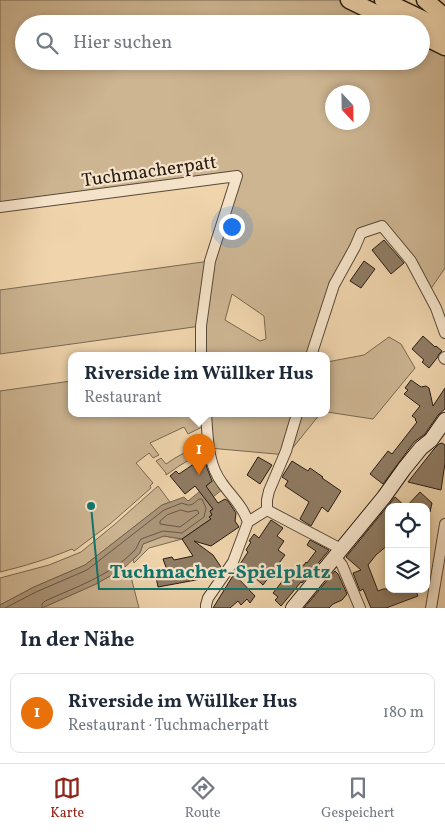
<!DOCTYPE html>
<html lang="de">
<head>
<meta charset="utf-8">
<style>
	body { margin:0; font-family:Vollkorn,serif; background:#f2f2f3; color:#1f2937 }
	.controls { position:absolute; right:15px; bottom:15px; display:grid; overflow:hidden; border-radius:10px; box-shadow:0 2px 8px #0003 }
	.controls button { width:45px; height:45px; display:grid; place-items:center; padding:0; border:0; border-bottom:1px solid #e0e1e3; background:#fff; color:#1f2937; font:25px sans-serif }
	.compass { position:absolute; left:325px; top:85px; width:45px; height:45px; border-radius:50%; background:#fff; box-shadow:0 2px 8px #0003; rotate:158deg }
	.you { position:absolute; left:231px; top:226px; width:18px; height:18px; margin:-12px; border:4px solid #fff; border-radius:50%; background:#1a73e8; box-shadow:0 0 0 8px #1a73e833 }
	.badge { display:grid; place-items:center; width:32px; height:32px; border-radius:50%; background:#8f2418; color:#fff; font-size:16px; font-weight:700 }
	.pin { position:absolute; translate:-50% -41px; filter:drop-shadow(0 1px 2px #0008) }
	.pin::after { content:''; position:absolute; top:26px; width:18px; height:15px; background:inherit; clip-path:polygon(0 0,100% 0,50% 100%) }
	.popup { position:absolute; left:68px; top:352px; width:262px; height:65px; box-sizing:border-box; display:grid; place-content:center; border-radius:10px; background:#fff; filter:drop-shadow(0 1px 4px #0005); font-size:16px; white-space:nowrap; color:#747a83 }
	.popup b { font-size:19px; color:#1f2937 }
	.popup::after { content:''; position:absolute; left:50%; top:100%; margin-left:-10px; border:10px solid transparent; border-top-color:#fff }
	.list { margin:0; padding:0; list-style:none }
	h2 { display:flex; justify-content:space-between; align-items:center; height:65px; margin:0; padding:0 20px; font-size:21px }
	h2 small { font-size:16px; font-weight:400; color:#747a83 }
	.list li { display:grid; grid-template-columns:32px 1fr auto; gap:15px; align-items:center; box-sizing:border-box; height:80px; margin:0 10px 10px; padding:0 10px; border:1px solid #e0e1e3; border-radius:10px }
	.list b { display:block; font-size:19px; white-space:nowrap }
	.list p { margin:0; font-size:16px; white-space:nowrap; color:#747a83 }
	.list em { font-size:16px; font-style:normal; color:#747a83 }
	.icon { flex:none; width:28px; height:28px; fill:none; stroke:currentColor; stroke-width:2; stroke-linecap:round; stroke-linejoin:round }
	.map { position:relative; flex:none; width:445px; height:608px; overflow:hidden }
	.search { position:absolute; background:#fff; box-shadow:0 2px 8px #0003; left:15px; right:15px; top:15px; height:55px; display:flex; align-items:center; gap:12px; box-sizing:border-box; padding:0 18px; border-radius:28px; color:#747a83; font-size:19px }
	.sheet { height:155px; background:#fff }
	nav { display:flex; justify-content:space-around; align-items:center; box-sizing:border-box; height:70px; border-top:1px solid #e0e1e3; background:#fff; font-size:14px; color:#747a83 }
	nav a { display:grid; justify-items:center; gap:2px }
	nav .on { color:#8f2418 }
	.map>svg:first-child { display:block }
	.green { fill:#cdb592; stroke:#7a6852; fill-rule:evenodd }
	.water { fill:#ab9578; stroke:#766450 }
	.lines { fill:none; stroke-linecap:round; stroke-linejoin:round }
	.shore { stroke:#685846; stroke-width:1 }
	.building { fill:#8f7b63; stroke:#261b13 }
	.minor-casing { stroke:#584939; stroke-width:12 }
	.secondary-casing { stroke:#261b13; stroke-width:16 }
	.trunk-casing { stroke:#261b13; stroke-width:19 }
	.minor { stroke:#f5e3c9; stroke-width:10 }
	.secondary { stroke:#f5e3c9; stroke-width:14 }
	.trunk { stroke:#efd4ac; stroke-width:16 }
	.labels { text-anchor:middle; stroke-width:4.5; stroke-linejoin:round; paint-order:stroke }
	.street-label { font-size:19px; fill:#261b13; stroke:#f5e3c9 }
	.leader { fill:none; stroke:#0f766e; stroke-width:2 }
	.callout-dot { fill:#0f766e; stroke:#f5e3c9; stroke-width:2 }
	.callout-label { font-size:20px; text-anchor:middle; font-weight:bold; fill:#0f766e; stroke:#f5e3c9; stroke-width:4.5; stroke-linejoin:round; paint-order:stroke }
</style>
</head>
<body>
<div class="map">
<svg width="445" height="608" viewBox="0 0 445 608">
	<rect width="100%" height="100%" fill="#efd4ac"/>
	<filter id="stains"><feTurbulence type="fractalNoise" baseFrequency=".004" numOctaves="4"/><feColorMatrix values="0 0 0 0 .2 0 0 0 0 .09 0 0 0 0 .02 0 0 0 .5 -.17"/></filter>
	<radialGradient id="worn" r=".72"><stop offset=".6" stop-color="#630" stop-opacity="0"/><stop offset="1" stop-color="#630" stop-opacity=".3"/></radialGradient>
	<!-- green -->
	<g class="green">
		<path d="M0 0H349L398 24H24V61H421V35L445 47V268L428 293 382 227 361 233 334 285 311 356H201V326L0 354V290L210 261 237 176 0 207ZM332 92H362V122H332ZM232 294 264 316 266 339 260 341 225 320Z"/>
		<path d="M389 337 401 344 415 368 373 419 327 412V362L364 355Z"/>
		<path d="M71 381V414H320L287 455 209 448 179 466 166 475V473L156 461 161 458 166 464 175 458 195 447 191 440 200 437 203 439V423L202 427 188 434 184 427 150 443 159 455 153 458 149 453 136 463 153 483 150 486 151 488 110 524 74 551 72 549C48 559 25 566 0 572V391Z"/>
		<path d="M158 486 170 502 162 505 85 565 34 587 0 605V578L49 565 81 552 114 525Z"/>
		<path d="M164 536 182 539 149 548 134 563 133 560 140 553 143 544Z"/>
		<path d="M124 568 130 573 139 608H42L96 584Z"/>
	</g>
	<!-- water -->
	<path class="water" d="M215 479 223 489 208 501 213 509 210 511 212 515 209 517 211 519 182 539 164 536 143 544 140 553 124 568 96 584 42 608H0V605L34 587 85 565 162 505 184 497 188 501Z"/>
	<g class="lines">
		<!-- shore -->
		<g class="shore">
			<path d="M181 510 188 512 197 510 199 513 180 527 160 524V521L167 515Z"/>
			<path d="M5 608 36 592 87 570 164 510 182 503C191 507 192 505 199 499H202L206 508 204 517 182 533 163 531 141 539C138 543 137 549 133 552 109 576 76 587 45 601L42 604V608"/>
		</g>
	</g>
	<!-- building -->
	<g class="building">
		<path d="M384 240 404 263 391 274 372 250Z"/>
		<path d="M364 261 375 269 361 288 350 281Z"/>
		<path d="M423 336 435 347 436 346 442 351 439 354 437 358 429 368 422 362 424 360 412 349Z"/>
		<path d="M411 380 421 387 426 386 429 388 433 406 445 388V409L438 415 425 434 414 442 383 484 370 474 388 451 392 454 417 422 415 420 416 419 412 416 420 406 404 394 408 390 405 388Z"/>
		<path d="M442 443 445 445V463L441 490 408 482 434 449 439 444Z"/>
		<path d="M204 457 207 468 212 481 206 486 218 503 225 499 228 501 236 513 235 521 239 527 211 546 194 541 213 555 221 567 213 578 212 577 158 587 155 572 167 570 163 559 172 557 174 560 193 556 182 539 211 519 209 517 212 515 210 511 213 509 195 486 185 494 170 476 176 471 179 474Z"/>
		<path d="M258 457 272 465 260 484 247 475Z"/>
		<path d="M292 461 308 471 310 468 323 477 322 478 341 491 328 512 322 507 311 526 300 519 309 502 285 486 288 481 282 477Z"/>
		<path d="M420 492 432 503 430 512 426 508V507H389V544L376 555 368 565 378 591 383 589H415L418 596 386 608H371L363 589 360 591 353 573 361 570 346 557 395 497 406 507Z"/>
		<path d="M271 520 283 528 277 536 284 541 278 550 285 555 263 585 240 564 248 552 246 550 251 542 249 541 254 534 259 538Z"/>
		<path d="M310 540 329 550 302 583 301 582 281 606 275 600 278 597 273 593 284 579 287 582 296 572V570L299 566 304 565 306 562 307 563 316 551 307 545Z"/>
		<path d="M335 571 338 574 347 594 342 600 333 604 329 608H304Z"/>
		<path d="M234 574 255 596 250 603 247 599 241 605 238 601 230 608H213Z"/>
	</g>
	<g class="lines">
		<!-- minor casing -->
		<g class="minor-casing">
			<g id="minor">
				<path d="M0 207 237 176 210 261 201 326V356"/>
				<path d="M311 356 334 285 355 247 361 233 382 226 411 261 436 308 445 333"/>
				<path d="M445 357 444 358 445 359"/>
				<path d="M206 414C208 437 207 463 222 483 231 496 243 506 248 522"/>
				<path d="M267 510V500L269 491 286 451 297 414"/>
				<path d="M267 510 341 549"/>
				<path d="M335 556 342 565 360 608"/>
				<path d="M206 608V605L208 598 233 562 248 522 267 510"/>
				<path d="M431 608 445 524"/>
			</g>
		</g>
		<!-- secondary casing -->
		<g class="secondary-casing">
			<path id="secondary" d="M293 608 384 497 404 469 421 448 431 440 445 420"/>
		</g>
		<!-- trunk casing -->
		<g class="trunk-casing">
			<g id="trunk">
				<path d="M349 0 398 24"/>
				<path d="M383 0 445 30"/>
				<path d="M425 0 445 17"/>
				<path d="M421 35 445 47"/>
			</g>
		</g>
		<!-- minor -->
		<use href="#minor" class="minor"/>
		<!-- secondary -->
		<use href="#secondary" class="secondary"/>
		<!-- trunk -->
		<use href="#trunk" class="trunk"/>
	</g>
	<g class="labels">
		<!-- street labels -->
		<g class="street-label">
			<text transform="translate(149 170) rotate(-8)" y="7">Tuchmacherpatt</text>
		</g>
	</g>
	<!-- callouts -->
	<path class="leader" d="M91 506L99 589H341"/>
	<circle class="callout-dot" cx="91" cy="506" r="5"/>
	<g class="callout-label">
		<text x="220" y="578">Tuchmacher-Spielplatz</text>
	</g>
	<rect width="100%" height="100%" filter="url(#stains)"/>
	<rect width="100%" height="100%" fill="url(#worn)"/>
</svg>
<div class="controls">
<button><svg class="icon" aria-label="locate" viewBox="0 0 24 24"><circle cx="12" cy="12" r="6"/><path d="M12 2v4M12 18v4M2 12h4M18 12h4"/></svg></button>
<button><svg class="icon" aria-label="layers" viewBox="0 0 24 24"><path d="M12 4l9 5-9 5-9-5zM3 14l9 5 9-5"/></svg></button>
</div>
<svg class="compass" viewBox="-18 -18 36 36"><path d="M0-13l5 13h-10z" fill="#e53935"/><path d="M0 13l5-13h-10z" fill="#747a83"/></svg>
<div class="you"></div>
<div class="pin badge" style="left:199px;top:475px;background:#e8710a">1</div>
<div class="popup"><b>Riverside im Wüllker Hus</b>Restaurant</div>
<div class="search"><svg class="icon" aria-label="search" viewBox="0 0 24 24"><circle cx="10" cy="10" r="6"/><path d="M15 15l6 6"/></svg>Hier suchen</div>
</div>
<section class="sheet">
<h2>In der Nähe<small></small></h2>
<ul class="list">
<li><span class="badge" style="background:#e8710a">1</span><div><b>Riverside im Wüllker Hus</b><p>Restaurant · Tuchmacherpatt</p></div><em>180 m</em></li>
</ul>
</section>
<nav>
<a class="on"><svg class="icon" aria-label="map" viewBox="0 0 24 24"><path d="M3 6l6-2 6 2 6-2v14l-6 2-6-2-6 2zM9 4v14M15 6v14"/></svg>Karte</a>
<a><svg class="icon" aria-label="directions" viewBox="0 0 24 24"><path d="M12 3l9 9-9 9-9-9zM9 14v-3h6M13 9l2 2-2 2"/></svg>Route</a>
<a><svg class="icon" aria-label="saved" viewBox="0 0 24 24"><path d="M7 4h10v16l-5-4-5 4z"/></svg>Gespeichert</a>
</nav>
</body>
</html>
